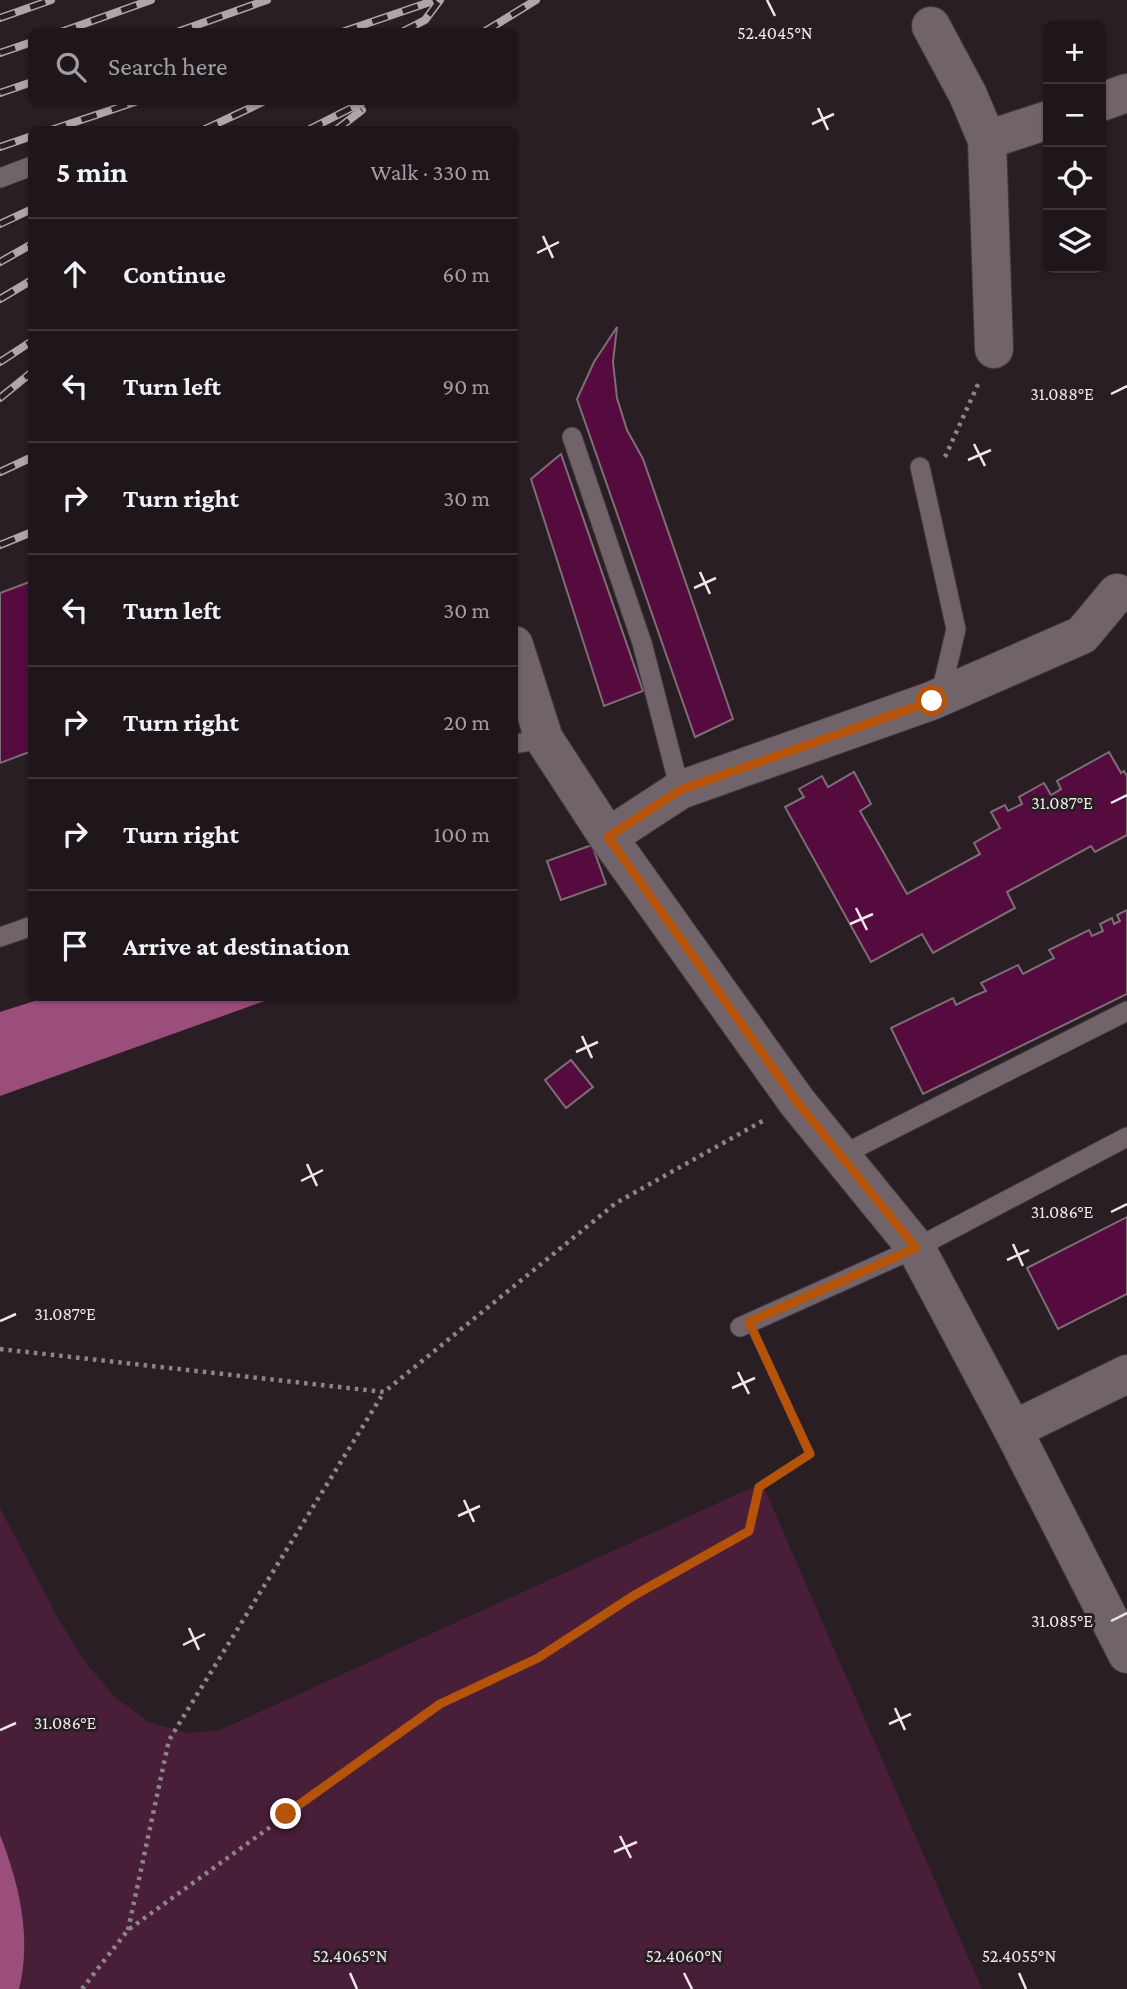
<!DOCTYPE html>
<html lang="en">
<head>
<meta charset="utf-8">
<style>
	body { margin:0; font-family:"Crimson Pro",serif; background:#271f24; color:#f1f3f6 }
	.controls { position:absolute; right:21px; top:21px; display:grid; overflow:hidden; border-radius:10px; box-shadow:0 2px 5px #0004 }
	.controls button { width:63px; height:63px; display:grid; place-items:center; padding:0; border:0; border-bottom:2px solid #3c353a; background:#1f161b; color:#f1f3f6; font:35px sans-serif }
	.stop { position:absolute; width:21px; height:21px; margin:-16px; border:5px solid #b45309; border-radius:50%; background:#fff }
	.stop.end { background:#b45309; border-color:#fff; box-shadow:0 2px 7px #0008 }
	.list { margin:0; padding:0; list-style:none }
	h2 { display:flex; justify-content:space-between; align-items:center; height:91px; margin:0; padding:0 28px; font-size:30px }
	h2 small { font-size:23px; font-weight:400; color:#a19fa3 }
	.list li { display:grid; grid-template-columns:46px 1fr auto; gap:21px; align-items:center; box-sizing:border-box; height:112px; padding:0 28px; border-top:2px solid #3c353a }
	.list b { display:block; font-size:26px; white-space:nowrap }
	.list em { font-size:23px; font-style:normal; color:#a19fa3 }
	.icon { flex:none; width:38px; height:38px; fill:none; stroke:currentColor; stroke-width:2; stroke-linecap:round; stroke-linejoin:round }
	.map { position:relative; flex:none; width:1127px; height:1989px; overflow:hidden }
	.search { position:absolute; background:#1f161b; box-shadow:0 2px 5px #0004; left:28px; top:28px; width:490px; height:77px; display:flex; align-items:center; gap:18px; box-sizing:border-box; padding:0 24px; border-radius:10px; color:#a19fa3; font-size:26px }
	.panel { position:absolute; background:#1f161b; box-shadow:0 2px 5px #0004; left:28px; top:126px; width:490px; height:875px; border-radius:10px }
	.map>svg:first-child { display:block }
	.green { fill:#481e38 }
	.water { fill:#9b4d7c }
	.building { fill:#560b3e; stroke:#7d6e76; stroke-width:2 }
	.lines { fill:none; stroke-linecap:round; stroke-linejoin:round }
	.lane-casing { stroke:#42393e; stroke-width:21 }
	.street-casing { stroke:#42393e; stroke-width:40 }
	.path { stroke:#8e858a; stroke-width:4.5; stroke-dasharray:3.5 5; stroke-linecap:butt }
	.lane { stroke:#71636a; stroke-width:19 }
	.street { stroke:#71636a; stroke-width:38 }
	.rail-casing { stroke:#afa6ab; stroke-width:8 }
	.rail { stroke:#291e24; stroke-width:5; stroke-dasharray:16; stroke-linecap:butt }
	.route { stroke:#b45309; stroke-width:9 }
	.ticks { fill:none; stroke:#eee6ea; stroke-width:2.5 }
	.ticks-label { font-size:18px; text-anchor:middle; fill:#eee6ea; stroke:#291e24; stroke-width:6; stroke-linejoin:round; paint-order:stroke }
</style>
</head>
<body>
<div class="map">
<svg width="1127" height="1989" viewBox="0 0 1127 1989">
	<rect width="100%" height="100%" fill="#291e24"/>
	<!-- green -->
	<path class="green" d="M762 1483 982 1989H0V1508L59 1620 86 1663 115 1697 151 1723 188 1733 220 1730Z"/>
	<!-- water -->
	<g class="water">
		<path d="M44 998H273L0 1096V1012Z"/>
		<path d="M0 1835C19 1883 32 1938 19 1989H0Z"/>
	</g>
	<!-- building -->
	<g class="building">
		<path d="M617 327 613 362 617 398 627 430 643 459 733 719 695 737 577 399 594 362Z"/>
		<path d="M561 454 643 691 604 706 531 479Z"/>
		<path d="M32 581V751L0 763V593Z"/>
		<path d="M1109 752 1121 773 1124 771 1127 776V835L1095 852 1091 846 1007 892 1015 908 933 953 922 934 871 962 785 807 804 797 799 789 822 776 828 787 854 772 871 804 860 811 907 894 980 854 974 843 1000 828 991 812 1005 805 1008 811 1022 804 1019 797 1044 783 1051 795 1061 789 1057 781Z"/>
		<path d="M592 845 606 884 561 900 547 861Z"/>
		<path d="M1127 910V994L923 1094 891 1028 953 998 956 1005 974 996 986 991 981 983 1018 965 1023 974 1054 958 1049 950 1089 930 1092 936 1103 931 1100 924 1112 918 1114 924 1120 921 1117 915Z"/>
		<path d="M571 1060 593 1087 566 1108 545 1080Z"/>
		<path d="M1127 1217V1294L1058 1329 1027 1268Z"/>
	</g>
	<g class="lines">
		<!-- lane casing -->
		<g class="lane-casing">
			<g id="lane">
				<path d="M0 178 32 166"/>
				<path d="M572 437 642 643 680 790"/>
				<path d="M920 467 956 629 940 697"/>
				<path d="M514 744 544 739"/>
				<path d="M0 937 32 926"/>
				<path d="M840 1156 1127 1011"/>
				<path d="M740 1327 916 1248 1127 1137"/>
			</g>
		</g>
		<!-- street casing -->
		<g class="street-casing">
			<g id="street">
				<path d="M931 26 968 95 987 140"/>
				<path d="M1101 102 1127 93"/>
				<path d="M994 349 987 140 1048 120"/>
				<path d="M514 645 544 739 608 837 797 1102 916 1248 1013 1430"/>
				<path d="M608 837 680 790 931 701 1082 635 1117 593"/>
				<path d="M1127 1374 1013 1430 1127 1654"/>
			</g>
		</g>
		<!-- path -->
		<g class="path">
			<path d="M945 457 979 382"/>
			<path d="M0 1349 384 1392 616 1203 766 1119"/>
			<path d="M128 1930 169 1740 384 1392"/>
			<path d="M82 1989 128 1930 440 1704 538 1658 633 1596 749 1531 759 1487 810 1454 761 1349"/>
		</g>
		<!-- lane -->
		<use href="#lane" class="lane"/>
		<!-- street -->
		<use href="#street" class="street"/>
		<!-- rail casing -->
		<g class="rail-casing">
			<g id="rail">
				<path d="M0 18 51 0"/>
				<path d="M61 32 151 0"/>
				<path d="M177 32 267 0"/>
				<path d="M342 32 436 0"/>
				<path d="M402 32 425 20 440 0"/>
				<path d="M484 32 536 0"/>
				<path d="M0 53 32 42"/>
				<path d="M0 93 32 82"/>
				<path d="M51 130 135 102"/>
				<path d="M203 130 263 102"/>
				<path d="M308 130 363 102"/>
				<path d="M336 130 362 110"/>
				<path d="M0 147 32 136"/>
				<path d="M0 224 32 209"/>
				<path d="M0 262 32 244"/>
				<path d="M0 299 32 280"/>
				<path d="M0 362 32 341"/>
				<path d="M0 398 32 372"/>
				<path d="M0 472 28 459"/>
				<path d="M0 545 32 532"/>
			</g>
		</g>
		<!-- rail -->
		<use href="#rail" class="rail"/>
	</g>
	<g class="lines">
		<!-- route -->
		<path class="route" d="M286 1814 440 1704 538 1658 633 1596 749 1531 759 1487 810 1454 749 1322 916 1248 797 1102 608 837 680 790 932 701"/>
	</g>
	<!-- ticks -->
	<path class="ticks" d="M767 0 775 16M818 108 828 130M812 124 834 114M543 236 553 258M537 253 559 242M1111 394 1127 386M974 444 985 466M968 460 991 450M700 572 710 594M694 588 716 578M1111 803 1127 795M856 908 867 930M850 924 873 914M582 1036 592 1058M576 1052 598 1042M307 1164 317 1186M301 1181 323 1170M1111 1212 1127 1204M1013 1244 1023 1266M1007 1260 1029 1250M0 1321 16 1314M738 1372 749 1394M732 1388 755 1378M464 1500 474 1522M458 1516 480 1506M1111 1621 1127 1613M189 1628 199 1650M183 1645 205 1634M895 1708 905 1730M889 1724 911 1714M0 1730 16 1723M620 1836 631 1858M614 1852 637 1842M350 1973 357 1989M684 1973 692 1989M1019 1973 1026 1989"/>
	<g class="ticks-label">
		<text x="775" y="39">52.4045°N</text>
		<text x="1062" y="400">31.088°E</text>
		<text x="1062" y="809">31.087°E</text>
		<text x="1062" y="1218">31.086°E</text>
		<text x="65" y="1320">31.087°E</text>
		<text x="1062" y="1627">31.085°E</text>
		<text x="65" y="1729">31.086°E</text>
		<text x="350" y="1962">52.4065°N</text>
		<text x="684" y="1962">52.4060°N</text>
		<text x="1019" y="1962">52.4055°N</text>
	</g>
</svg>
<div class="controls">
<button>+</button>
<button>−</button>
<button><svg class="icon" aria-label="locate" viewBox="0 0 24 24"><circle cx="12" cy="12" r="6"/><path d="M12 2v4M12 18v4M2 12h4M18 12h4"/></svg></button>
<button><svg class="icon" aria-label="layers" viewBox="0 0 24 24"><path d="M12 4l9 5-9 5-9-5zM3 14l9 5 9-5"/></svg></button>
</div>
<div class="stop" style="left:932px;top:701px"></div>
<div class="stop end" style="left:286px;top:1814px"></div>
<div class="search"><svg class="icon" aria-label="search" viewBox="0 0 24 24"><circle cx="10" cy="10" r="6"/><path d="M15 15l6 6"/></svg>Search here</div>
<section class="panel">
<h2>5 min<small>Walk · 330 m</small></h2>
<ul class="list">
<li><svg class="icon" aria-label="ahead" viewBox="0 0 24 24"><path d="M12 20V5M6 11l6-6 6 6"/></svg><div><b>Continue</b></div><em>60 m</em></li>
<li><svg class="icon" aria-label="left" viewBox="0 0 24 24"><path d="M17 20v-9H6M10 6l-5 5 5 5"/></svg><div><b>Turn left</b></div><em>90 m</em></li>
<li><svg class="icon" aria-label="right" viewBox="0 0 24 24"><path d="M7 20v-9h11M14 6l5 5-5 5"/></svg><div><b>Turn right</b></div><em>30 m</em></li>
<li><svg class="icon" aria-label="left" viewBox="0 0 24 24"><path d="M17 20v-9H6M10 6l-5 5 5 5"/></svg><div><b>Turn left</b></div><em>30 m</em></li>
<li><svg class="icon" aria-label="right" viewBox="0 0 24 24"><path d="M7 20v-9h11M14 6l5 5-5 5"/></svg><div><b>Turn right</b></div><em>20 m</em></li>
<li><svg class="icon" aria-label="right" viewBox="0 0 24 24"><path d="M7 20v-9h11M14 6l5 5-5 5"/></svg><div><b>Turn right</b></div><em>100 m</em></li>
<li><svg class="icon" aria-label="arrive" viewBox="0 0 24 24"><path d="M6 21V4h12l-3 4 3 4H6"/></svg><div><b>Arrive at destination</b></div></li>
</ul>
</section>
</div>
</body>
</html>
